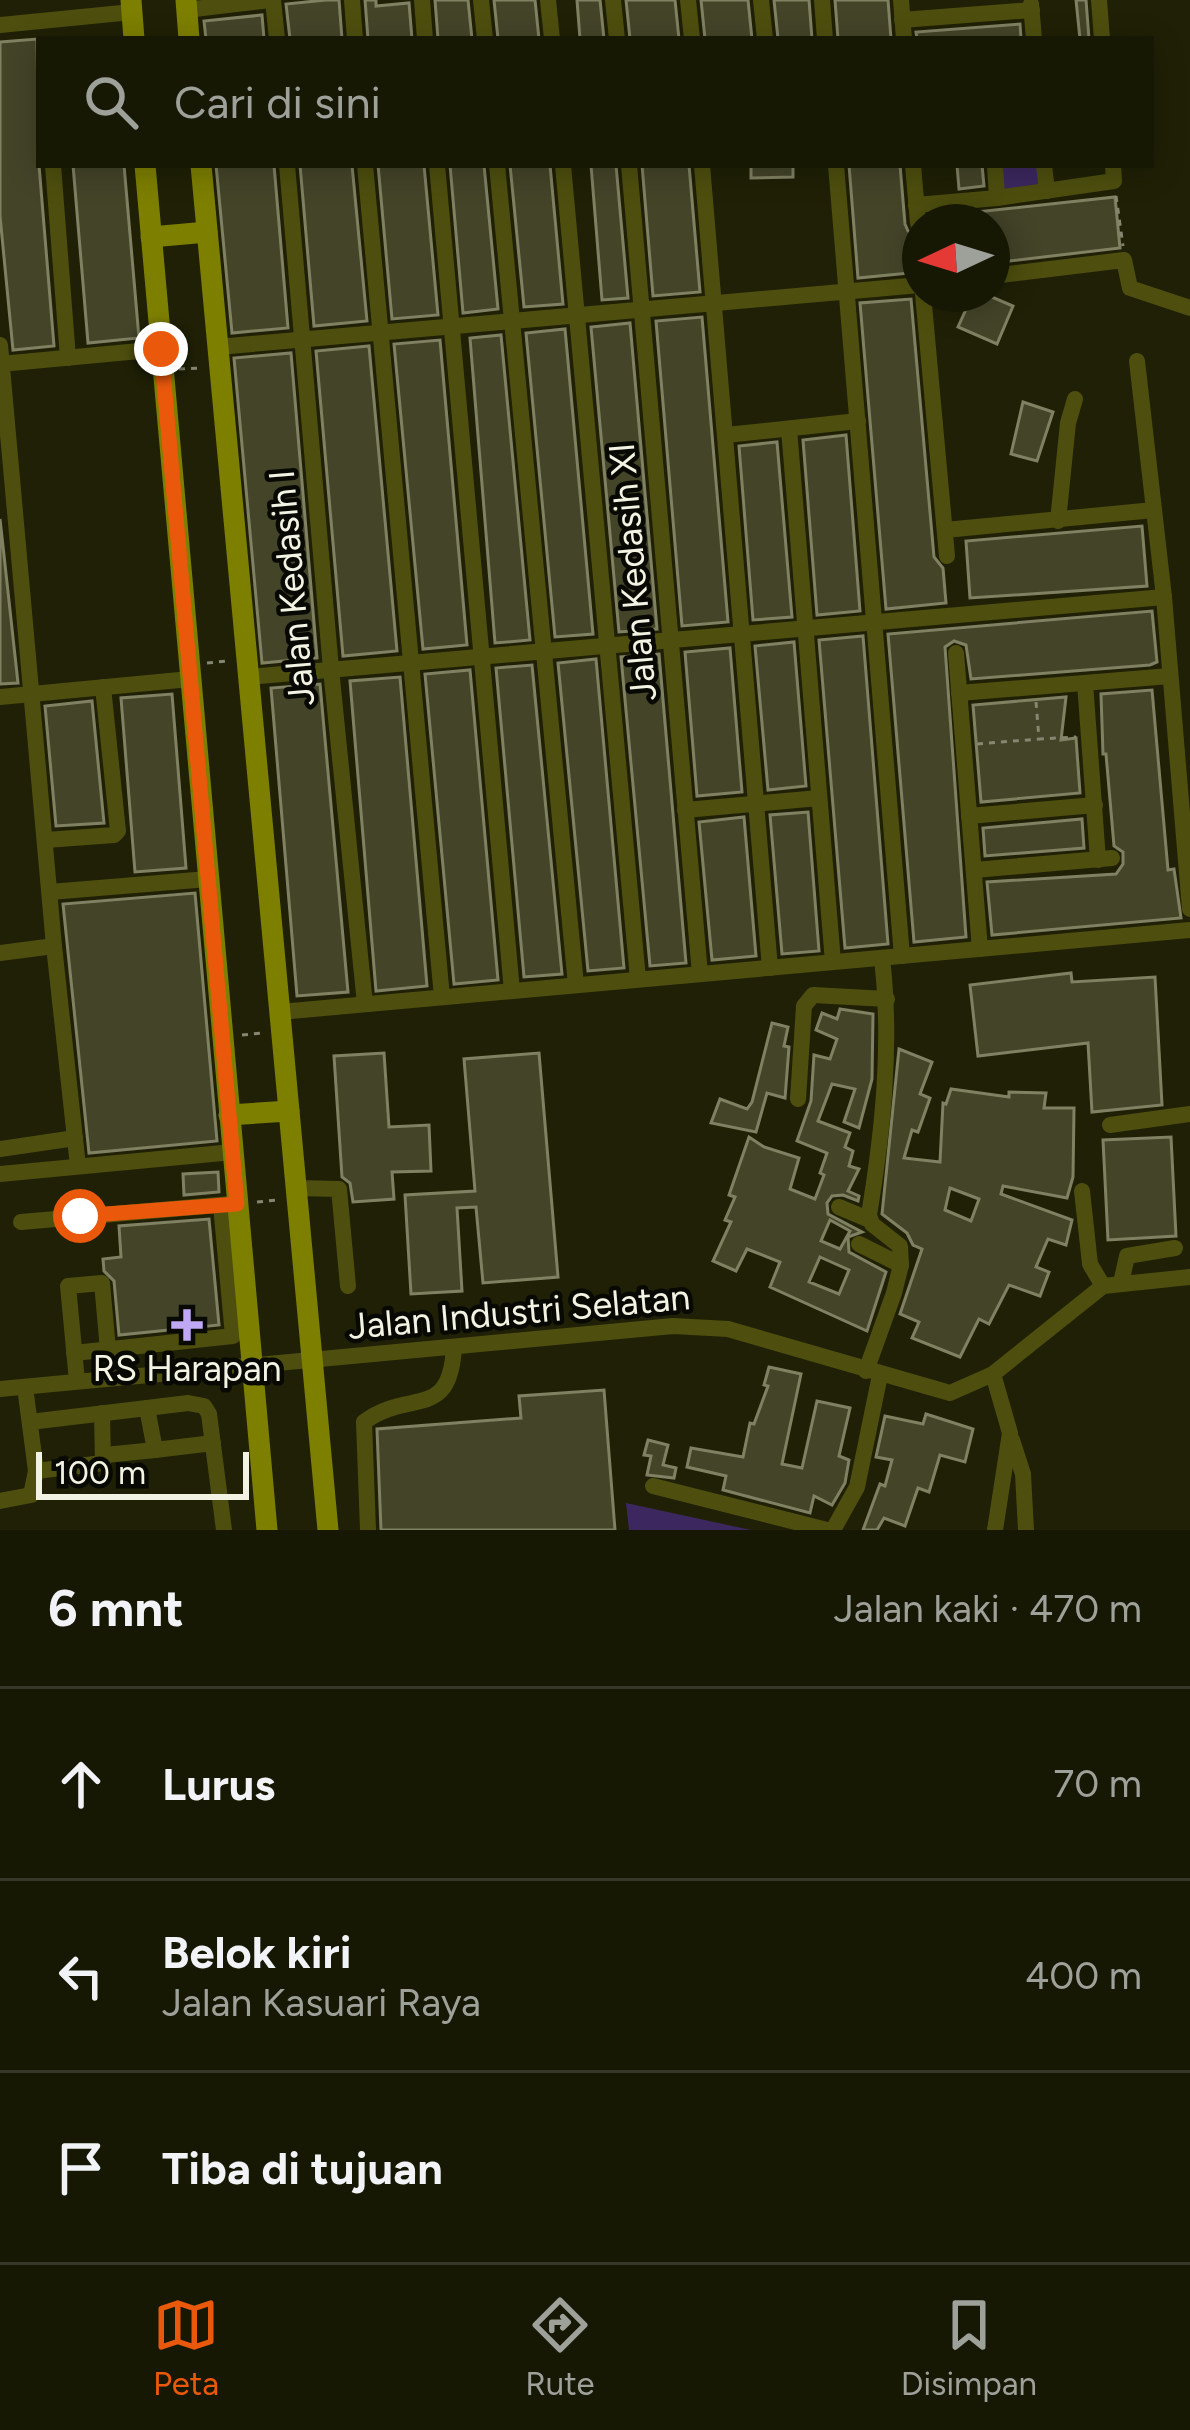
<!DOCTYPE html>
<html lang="id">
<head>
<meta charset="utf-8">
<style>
	body { margin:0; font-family:Figtree,sans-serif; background:#242513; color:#f1f3f6 }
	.compass { position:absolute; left:902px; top:204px; width:108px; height:108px; border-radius:50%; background:#171804; box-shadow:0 6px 30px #0003; rotate:266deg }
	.scale { position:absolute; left:36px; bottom:30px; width:213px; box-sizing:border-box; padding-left:12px; border:6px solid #f2f3e3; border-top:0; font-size:33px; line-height:42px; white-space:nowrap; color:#f2f3e3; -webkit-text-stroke:9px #080902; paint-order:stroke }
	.stop { position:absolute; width:36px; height:36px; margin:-27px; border:9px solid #ea580c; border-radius:50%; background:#fff }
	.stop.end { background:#ea580c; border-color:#fff; box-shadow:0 3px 12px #0008 }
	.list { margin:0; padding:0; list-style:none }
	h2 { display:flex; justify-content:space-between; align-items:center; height:156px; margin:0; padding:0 48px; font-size:51px }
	h2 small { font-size:39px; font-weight:400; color:#9ea09a }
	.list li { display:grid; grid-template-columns:78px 1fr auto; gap:36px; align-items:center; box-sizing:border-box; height:192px; padding:0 48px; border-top:3px solid #363726 }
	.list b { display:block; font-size:45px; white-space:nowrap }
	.list p { margin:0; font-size:39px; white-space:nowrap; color:#9ea09a }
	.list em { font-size:39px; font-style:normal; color:#9ea09a }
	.icon { flex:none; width:66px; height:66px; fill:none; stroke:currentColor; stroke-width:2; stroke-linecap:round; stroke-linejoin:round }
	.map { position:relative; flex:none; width:1190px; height:1530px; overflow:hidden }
	.search { position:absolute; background:#171804; box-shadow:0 6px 30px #0003; left:36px; right:36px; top:36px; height:132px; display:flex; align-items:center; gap:30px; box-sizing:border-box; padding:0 42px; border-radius:0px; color:#9ea09a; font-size:45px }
	.sheet { height:732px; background:#171804 }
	nav { display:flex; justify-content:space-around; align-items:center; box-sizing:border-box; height:168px; border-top:3px solid #363726; background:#171804; font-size:33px; color:#9ea09a }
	nav a { display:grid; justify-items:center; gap:6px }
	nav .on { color:#ea580c }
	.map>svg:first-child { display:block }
	.green { fill:#3c285f }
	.building { fill:#434428; stroke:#808163; stroke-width:3; fill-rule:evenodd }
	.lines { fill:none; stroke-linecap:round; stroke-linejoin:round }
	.path { stroke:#868772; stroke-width:3; stroke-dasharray:6 6; stroke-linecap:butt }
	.minor { stroke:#4e4f0e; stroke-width:16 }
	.major { stroke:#7d7f01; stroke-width:21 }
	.route { stroke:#ea580c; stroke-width:15 }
	.poi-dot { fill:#bfa8f4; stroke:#080902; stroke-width:4.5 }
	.labels { text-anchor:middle; stroke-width:9; stroke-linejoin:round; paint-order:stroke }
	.street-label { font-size:36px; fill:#f2f3e3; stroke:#080902 }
	.poi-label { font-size:36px; fill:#f2f3e3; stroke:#080902 }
</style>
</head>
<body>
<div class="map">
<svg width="1190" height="1530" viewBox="0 0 1190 1530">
	<rect width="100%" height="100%" fill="#1f2005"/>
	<!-- green -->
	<g class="green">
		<path d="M997 165H1041L1042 192 999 196Z"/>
		<path d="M626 1503 751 1530H629Z"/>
	</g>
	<!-- building -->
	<g class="building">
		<path d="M326 0H339L342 39H290L286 4Z"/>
		<path d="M365 0H376V6L409 3 412 39H368Z"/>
		<path d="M435 0H468L472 39H438Z"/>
		<path d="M494 0H535L539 39H498Z"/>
		<path d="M577 0H600L604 39H580Z"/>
		<path d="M626 0H675L679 39H630Z"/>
		<path d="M701 0H748L752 39H705Z"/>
		<path d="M774 0H809L812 39H778Z"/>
		<path d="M835 0H888L891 39H838Z"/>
		<path d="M1076 0H1086L1089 39H1080Z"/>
		<path d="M262 15 264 39H206L204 21Z"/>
		<path d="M1020 24 1021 39H917L916 32Z"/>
		<path d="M37 39 39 165 54 346 13 350 0 216V42Z"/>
		<path d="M73 165H124L139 338 88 343Z"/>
		<path d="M216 165H274L288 328 232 333Z"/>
		<path d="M300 165H352L367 321 314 326Z"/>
		<path d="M378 165H424L438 315 392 319Z"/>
		<path d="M450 165H484L498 309 463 313Z"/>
		<path d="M510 165H550L563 304 524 307Z"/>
		<path d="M591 165H616L628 298 602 300Z"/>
		<path d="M642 165H689L700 292 653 296Z"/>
		<path d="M751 165H793V177L751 178Z"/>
		<path d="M849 165H900L905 224 908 231 918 236 920 272 858 278Z"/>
		<path d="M957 165H982L984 186 959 189Z"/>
		<path d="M1115 197 1120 248 992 263V222H931L930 217Z"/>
		<path d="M973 294H985L1013 306 997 344 958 327Z"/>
		<path d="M911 299 934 557 943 568 946 603 886 609 860 303Z"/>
		<path d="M702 317 728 622 682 626 656 321Z"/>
		<path d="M630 323 657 629 619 632 591 327Z"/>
		<path d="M565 329 593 634 555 637 526 333Z"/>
		<path d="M501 335 530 640 495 643 470 338Z"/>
		<path d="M440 340 467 645 423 649 394 344Z"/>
		<path d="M369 346 397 651 343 656 316 351Z"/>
		<path d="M291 353 317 658 262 663 234 358Z"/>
		<path d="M1023 402 1053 412 1037 461 1011 454Z"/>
		<path d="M846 435 860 611 817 615 803 440Z"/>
		<path d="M777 442 792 617 753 620 739 446Z"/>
		<path d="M0 519 18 683 0 684Z"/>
		<path d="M1142 526 1147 586 970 598 966 541Z"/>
		<path d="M1152 611 1157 662 1150 665 971 679 966 645 954 641 945 647 966 937 914 942 888 634Z"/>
		<path d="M863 636 888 944 845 948 819 640Z"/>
		<path d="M794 642 806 786 768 790 755 646Z"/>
		<path d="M730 648 742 792 697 796 685 652Z"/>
		<path d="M659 654 686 963 650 966 621 657Z"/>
		<path d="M596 659 624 968 588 971 558 663Z"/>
		<path d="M532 665 562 974 524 977 496 668Z"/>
		<path d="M470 670 498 980 454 984 425 674Z"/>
		<path d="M400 677 427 986 376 991 350 681Z"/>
		<path d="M320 684 348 992 297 996 271 688Z"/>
		<path d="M1152 690 1168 870 1174 869 1181 918 992 935 987 882 1116 874 1123 864V852L1114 846 1106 754H1103L1101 694Z"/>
		<path d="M172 694 186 868 135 872 121 698Z"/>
		<path d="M1066 697 1061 740 1076 738 1080 793 981 802 973 705Z"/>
		<path d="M92 701 104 823 56 826 45 706Z"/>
		<path d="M808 812 819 951 782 954 770 815Z"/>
		<path d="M744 817 756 956 712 960 699 822Z"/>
		<path d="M1082 819 1084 848 985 856 983 828Z"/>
		<path d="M195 893 217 1141 89 1153 63 904Z"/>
		<path d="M1071 973 1072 982 1155 977 1162 1105 1092 1112 1088 1043 978 1056 970 985Z"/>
		<path d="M840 1009 873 1014 872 1079 859 1128 844 1122 855 1089 832 1084 818 1121 850 1133 845 1147 853 1151 849 1166 859 1169 848 1191 859 1196 858 1201 843 1195 832 1196 827 1203 828 1214 862 1232 848 1237 849 1252 886 1272 867 1331 770 1287 780 1262 747 1249 736 1271 713 1261 731 1222 725 1220 735 1197 729 1195 749 1137 764 1147 799 1158 790 1189 815 1199 824 1175 820 1173 827 1153 797 1141 811 1101 814 1055 830 1059 837 1039 816 1030 822 1013 837 1019ZM830 1220 850 1231 840 1249 821 1241ZM820 1257 849 1270 839 1294 809 1282Z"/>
		<path d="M772 1023 788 1027 784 1046 789 1047 785 1098 767 1093 756 1132 711 1123 720 1099 747 1109 752 1102Z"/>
		<path d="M899 1049 932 1062 920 1094 930 1098 918 1132 912 1130 904 1158 940 1162 943 1103 946 1104 951 1089 1009 1097V1092L1046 1093 1044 1108H1074L1073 1177 1067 1198 1003 1186 1001 1194 1072 1220 1066 1245 1048 1239 1036 1267 1049 1272 1040 1296 1009 1285 989 1324 979 1319 960 1357 912 1338 919 1322 900 1314 922 1249 913 1245 907 1233 882 1214ZM950 1188 979 1199 971 1221 945 1210Z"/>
		<path d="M384 1053 389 1127 429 1125 431 1171 392 1172 394 1199 353 1202 350 1183 342 1177 334 1056Z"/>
		<path d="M539 1053 558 1277 483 1283 476 1207 457 1208 462 1291 411 1294 405 1195 475 1191 464 1059Z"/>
		<path d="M1171 1137 1176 1236 1108 1240 1103 1140Z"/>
		<path d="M218 1172 219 1192 184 1195 183 1174Z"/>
		<path d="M209 1219 219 1325 119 1335 114 1281 104 1271 103 1259 121 1257 119 1226Z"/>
		<path d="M769 1367 801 1374 782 1464 802 1468 817 1401 850 1408 839 1456 849 1460 845 1483 832 1505 814 1496 810 1513 723 1490 726 1476 687 1467 691 1448 743 1457 750 1423 754 1424 768 1386 764 1385Z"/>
		<path d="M604 1390 615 1530H381L377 1429 521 1418 519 1396Z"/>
		<path d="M926 1414 973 1429 965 1462 940 1455 929 1492 918 1488 905 1526 884 1518 877 1530H863L880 1484 885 1486 892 1460 876 1457 885 1416 923 1424Z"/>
		<path d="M648 1440 668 1445 663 1465 676 1468 674 1478 647 1475 651 1456 644 1455Z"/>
	</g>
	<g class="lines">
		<!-- path -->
		<g class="path">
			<path d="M1116 196 1123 246"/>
			<path d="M179 369 200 368"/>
			<path d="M207 663 227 661"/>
			<path d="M1036 702 1039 739 1076 737"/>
			<path d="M977 744 1039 739"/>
			<path d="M242 1035 262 1033"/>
			<path d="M257 1202 278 1200"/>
		</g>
		<!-- minor -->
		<g class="minor">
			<path d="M273 0 277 39"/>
			<path d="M352 0 355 39"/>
			<path d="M422 0 425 39"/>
			<path d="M481 0 485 39"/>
			<path d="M548 0 552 39"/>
			<path d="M613 0 617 39"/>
			<path d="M688 0 692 39"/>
			<path d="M761 0 765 39"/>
			<path d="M822 0 825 39"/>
			<path d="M901 0 904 39"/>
			<path d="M1099 0 1102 39"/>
			<path d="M1031 4 1034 39"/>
			<path d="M186 10 270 0"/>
			<path d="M902 20 1032 10"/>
			<path d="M0 25 132 12"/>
			<path d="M53 165 68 358"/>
			<path d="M287 165 331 669 365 1004"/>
			<path d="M365 165 442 997"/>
			<path d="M437 165 512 991"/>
			<path d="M497 165 576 985"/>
			<path d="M563 165 638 979"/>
			<path d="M629 165 700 974"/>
			<path d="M702 165 770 968"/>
			<path d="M836 165 902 956"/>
			<path d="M913 165 918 223"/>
			<path d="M995 165 997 198"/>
			<path d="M1044 165 1047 191"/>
			<path d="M916 205 997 198 1114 181 1113 165"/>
			<path d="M992 276 1124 260 1130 288 1190 308"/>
			<path d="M923 294 947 556"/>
			<path d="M0 345 54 946 78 1166"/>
			<path d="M218 347 920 285"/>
			<path d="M1137 361 1164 597 1190 909"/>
			<path d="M0 364 161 349"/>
			<path d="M789 429 833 962"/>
			<path d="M726 435 858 421"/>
			<path d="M1058 521 1068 423 1075 399"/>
			<path d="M945 530 1154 510"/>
			<path d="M956 653 980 949"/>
			<path d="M249 677 1164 597"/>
			<path d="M1085 683 1098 860"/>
			<path d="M959 693 1170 676"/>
			<path d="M0 697 190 679"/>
			<path d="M685 810 819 798"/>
			<path d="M969 816 1095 805"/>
			<path d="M46 840 114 835 118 831 103 687"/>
			<path d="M974 870 1112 858"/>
			<path d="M50 892 208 879"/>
			<path d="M0 953 54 946"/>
			<path d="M280 1012 1190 930"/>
			<path d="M798 1099 804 1006 813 995 887 999"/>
			<path d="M1110 1125 1190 1114"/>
			<path d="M0 1149 75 1138"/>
			<path d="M0 1174 233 1152"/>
			<path d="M296 1188 339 1189 348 1286"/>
			<path d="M1082 1191 1090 1264 1103 1286"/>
			<path d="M839 1207 870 1220"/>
			<path d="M21 1222 230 1204"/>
			<path d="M859 1244 901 1265"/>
			<path d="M1121 1283 1127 1256 1175 1248"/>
			<path d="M74 1353 233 1336 221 1205"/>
			<path d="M866 1371 894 1293 901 1265 900 1246 872 1224 869 1215C883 1130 892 1044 882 958"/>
			<path d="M993 1374 1010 1433 995 1530"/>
			<path d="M77 1381 68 1286 102 1283 108 1350"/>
			<path d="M25 1387 36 1471 103 1463 102 1413"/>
			<path d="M0 1389 673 1326 728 1329 950 1393 993 1374 1103 1286 1190 1277"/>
			<path d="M147 1408 188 1403 204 1406 209 1414 224 1530"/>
			<path d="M30 1422 147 1408 155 1450 213 1443"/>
			<path d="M1012 1440 1023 1474 1026 1530"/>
			<path d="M105 1455 155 1450"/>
			<path d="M653 1486 827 1530"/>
			<path d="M0 1501 31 1495 36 1471"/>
			<path d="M368 1530 364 1422C410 1388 450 1422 454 1347"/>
			<path d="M833 1530 857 1487 880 1375"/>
		</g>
		<!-- major -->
		<g class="major">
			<path d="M131 0 134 39"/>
			<path d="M186 0 189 39"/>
			<path d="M145 165 267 1530"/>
			<path d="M201 165 328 1530"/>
			<path d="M151 237 207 232"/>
			<path d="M229 1115 289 1111"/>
		</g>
	</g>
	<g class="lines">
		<!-- route -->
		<path class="route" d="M80 1216 237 1204 161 349"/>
	</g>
	<!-- markers -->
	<path class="poi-dot" d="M181 1307h12v12h12v12h-12v12h-12v-12h-12v-12h12z"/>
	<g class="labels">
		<!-- street labels -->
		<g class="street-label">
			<text transform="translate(632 572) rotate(-95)" y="13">Jalan Kedasih XI</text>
			<text transform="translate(291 588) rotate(-95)" y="13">Jalan Kedasih I</text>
			<text transform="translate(519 1311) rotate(-5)" y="13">Jalan Industri Selatan</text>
		</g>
		<!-- poi labels -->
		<g class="poi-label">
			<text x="187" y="1381">RS Harapan</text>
		</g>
	</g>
</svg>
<svg class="compass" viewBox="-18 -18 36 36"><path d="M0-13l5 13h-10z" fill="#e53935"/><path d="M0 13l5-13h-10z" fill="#9ea09a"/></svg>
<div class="scale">100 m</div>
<div class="stop" style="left:80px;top:1216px"></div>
<div class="stop end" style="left:161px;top:349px"></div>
<div class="search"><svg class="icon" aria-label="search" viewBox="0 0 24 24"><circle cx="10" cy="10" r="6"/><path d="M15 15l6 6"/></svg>Cari di sini</div>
</div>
<section class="sheet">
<h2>6 mnt<small>Jalan kaki · 470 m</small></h2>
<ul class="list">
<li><svg class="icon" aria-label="ahead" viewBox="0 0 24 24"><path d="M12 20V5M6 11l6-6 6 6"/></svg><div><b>Lurus</b></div><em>70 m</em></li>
<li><svg class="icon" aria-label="left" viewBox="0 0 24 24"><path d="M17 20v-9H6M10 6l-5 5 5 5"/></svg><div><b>Belok kiri</b><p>Jalan Kasuari Raya</p></div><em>400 m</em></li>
<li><svg class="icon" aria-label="arrive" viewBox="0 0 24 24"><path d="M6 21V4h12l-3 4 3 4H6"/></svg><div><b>Tiba di tujuan</b></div></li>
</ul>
</section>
<nav>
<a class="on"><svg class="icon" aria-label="map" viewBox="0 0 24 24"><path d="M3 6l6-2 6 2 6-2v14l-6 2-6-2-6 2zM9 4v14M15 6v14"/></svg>Peta</a>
<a><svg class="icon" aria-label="directions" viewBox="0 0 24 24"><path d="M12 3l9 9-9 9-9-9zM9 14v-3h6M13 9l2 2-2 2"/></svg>Rute</a>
<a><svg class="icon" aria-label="saved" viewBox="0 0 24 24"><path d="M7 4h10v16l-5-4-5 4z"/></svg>Disimpan</a>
</nav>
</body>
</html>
